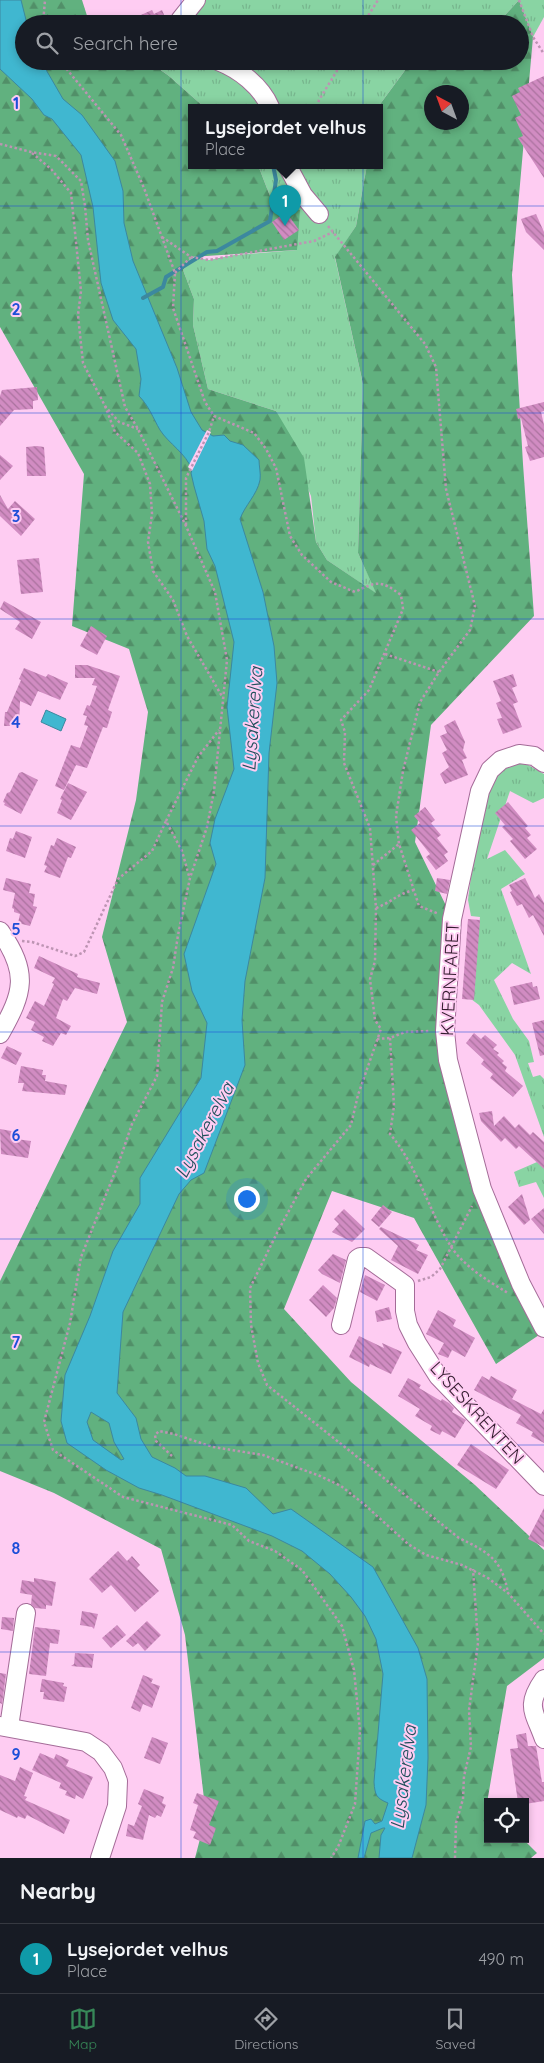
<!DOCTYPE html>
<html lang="en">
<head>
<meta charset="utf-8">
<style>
	body { margin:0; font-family:Quicksand,sans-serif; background:#20242c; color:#f1f3f6 }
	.controls { position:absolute; right:15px; bottom:15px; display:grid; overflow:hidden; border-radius:0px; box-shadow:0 2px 8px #0003 }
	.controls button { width:45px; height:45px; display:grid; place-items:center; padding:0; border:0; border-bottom:1px solid #363941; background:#171b24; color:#f1f3f6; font:25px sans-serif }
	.compass { position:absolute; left:424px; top:85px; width:45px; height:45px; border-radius:50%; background:#171b24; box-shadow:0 2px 8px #0003; rotate:319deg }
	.you { position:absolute; left:246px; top:1198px; width:18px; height:18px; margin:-12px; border:4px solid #fff; border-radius:50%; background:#1a73e8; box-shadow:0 0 0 8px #1a73e833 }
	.badge { display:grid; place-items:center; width:32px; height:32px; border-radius:50%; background:#378858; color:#fff; font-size:16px; font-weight:700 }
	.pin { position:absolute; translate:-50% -41px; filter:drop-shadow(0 1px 2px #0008) }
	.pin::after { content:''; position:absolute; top:26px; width:18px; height:15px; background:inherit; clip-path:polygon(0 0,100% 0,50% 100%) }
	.popup { position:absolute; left:188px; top:104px; width:195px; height:65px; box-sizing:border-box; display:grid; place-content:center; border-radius:0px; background:#171b24; filter:drop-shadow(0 1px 4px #0005); font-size:16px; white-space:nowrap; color:#9ea1a6 }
	.popup b { font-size:19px; color:#f1f3f6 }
	.popup::after { content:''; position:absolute; left:50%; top:100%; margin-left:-10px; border:10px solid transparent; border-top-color:#171b24 }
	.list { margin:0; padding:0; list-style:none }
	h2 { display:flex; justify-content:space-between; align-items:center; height:65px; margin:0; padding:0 20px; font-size:21px }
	h2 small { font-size:16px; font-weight:400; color:#9ea1a6 }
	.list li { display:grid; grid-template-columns:32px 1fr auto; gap:15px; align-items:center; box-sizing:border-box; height:70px; padding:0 20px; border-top:1px solid #363941 }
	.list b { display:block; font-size:19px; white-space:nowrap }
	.list p { margin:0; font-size:16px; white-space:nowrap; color:#9ea1a6 }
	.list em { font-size:16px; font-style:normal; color:#9ea1a6 }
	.icon { flex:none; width:28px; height:28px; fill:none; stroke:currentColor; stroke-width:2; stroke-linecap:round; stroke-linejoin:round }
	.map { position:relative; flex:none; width:544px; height:1858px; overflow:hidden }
	.search { position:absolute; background:#171b24; box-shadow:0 2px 8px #0003; left:15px; right:15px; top:15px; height:55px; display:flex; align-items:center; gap:12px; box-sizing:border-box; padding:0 18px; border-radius:28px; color:#9ea1a6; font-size:19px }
	.sheet { height:135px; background:#171b24 }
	nav { display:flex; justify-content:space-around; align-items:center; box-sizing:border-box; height:70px; border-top:1px solid #363941; background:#171b24; font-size:14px; color:#9ea1a6 }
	nav a { display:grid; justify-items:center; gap:2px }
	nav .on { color:#378858 }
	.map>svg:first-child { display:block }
	.grass { fill:url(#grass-tufts) }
	.forest { fill:url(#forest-firs); fill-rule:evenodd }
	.water { fill:#40b7d0; stroke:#3c889f; fill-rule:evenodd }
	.pier { fill:#feccf2 }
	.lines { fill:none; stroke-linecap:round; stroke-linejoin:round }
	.stream { stroke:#3c889f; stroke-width:4 }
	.building { fill:url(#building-back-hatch) }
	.minor-casing { stroke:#a46c98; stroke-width:20 }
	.path { stroke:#bd94b3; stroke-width:2.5; stroke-dasharray:2.5 2.5; stroke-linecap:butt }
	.minor { stroke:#fff; stroke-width:18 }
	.grid { fill:none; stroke:#1d4ed8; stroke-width:1; stroke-opacity:0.55 }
	.labels { text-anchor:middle; stroke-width:4; stroke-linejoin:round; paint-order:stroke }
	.street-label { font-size:18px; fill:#331c2e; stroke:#feccf2 }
	.water-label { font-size:19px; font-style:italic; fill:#1f505b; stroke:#feccf2 }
	.grid-label { font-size:16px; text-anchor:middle; font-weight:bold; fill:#1d4ed8; stroke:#feccf2; stroke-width:4; stroke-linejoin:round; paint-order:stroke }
</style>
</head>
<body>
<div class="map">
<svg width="544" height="1858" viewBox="0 0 544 1858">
	<defs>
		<pattern id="grass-tufts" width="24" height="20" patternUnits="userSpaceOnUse" patternTransform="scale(1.25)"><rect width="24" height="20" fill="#89d4a3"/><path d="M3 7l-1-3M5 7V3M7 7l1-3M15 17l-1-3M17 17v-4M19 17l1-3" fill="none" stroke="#77b58d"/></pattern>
		<pattern id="forest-firs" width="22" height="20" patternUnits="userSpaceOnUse" patternTransform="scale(1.25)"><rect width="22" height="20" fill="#61b17f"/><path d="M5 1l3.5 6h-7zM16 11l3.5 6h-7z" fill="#518f68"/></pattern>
		<pattern id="building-back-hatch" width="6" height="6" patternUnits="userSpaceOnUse" patternTransform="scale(1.25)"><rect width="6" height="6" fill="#d18cc2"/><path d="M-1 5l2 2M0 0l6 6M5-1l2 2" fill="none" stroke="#aa729e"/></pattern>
	</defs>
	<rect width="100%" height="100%" fill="#feccf2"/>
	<!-- grass -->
	<g class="grass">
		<path d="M187 0H519L497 24H175Z"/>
		<path d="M519 0H544V17L533 37Z"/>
		<path d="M154 61H472L466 70 406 69 378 107H204L169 76 151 63Z"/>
		<path d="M258 165H367L356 226 335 258 363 384 358 553 377 594 327 560 316 542 311 496 276 411 208 389 193 325 194 299 183 270 191 257 209 260 234 255 297 250 273 204Z"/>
		<path d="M516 758 544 774V798L533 803 510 791 487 859 505 850 525 874 501 889 531 974 512 963 494 980 513 1019 529 1041 534 1062 528 1063 533 1077 540 1075 544 1079V1137L515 1055 479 1005 471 999 480 917 471 916 468 900 475 844 489 791 502 767Z"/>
		<path d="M544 1159V1198L536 1182 519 1187 514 1172Z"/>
	</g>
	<!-- forest -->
	<path class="forest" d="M0 0H82L89 22 91 24H24V61H148L169 76 204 107H191V165H258L273 204 300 210 297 250 191 257 183 270 194 299 193 325 208 389 276 411 304 458 316 542 327 560 376 593 358 553 363 384 335 257 356 226 367 165H379L378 107 406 69 466 70 472 61H520V24H497L519 0 533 37 512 275 523 464 534 616 431 725 415 842 451 916 447 978 464 1151 491 1236 521 1284 539 1335 496 1364 414 1218 332 1191 284 1309 351 1382 475 1485 544 1550V1658L507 1686 487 1803 488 1839H523L537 1853 531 1858H195L206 1816 185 1635 161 1549 54 1493 0 1471V1281L127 1022 102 937 136 800 148 712 129 649 72 626 84 474 0 327ZM432 92H462V122H432Z"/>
	<!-- water -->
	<g class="water">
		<path d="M0 0H21L27 24H24V61H41L63 99 82 115 115 161 123 191 124 223 133 261 177 368 191 412 202 430 213 436 224 435 230 441 243 445 259 460C259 466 261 474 260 480 257 495 245 505 240 519L263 592 274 646 277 683 269 753 265 878 245 981 242 1020 245 1065 204 1173 191 1180 179 1194 123 1312 117 1393 136 1418 141 1439 152 1457 175 1468 186 1476H205L246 1488 273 1514 291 1509 373 1567 418 1648 427 1679 428 1758 426 1805 412 1858H379L381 1835 385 1828H383L371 1833 364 1858H358L365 1821 371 1819 375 1824 382 1821 388 1803C376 1798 375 1795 374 1782L383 1674 376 1639 365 1616 351 1597 330 1574 302 1551 272 1536 162 1495 139 1488 106 1470 67 1443 61 1421 65 1375 90 1316 113 1251 140 1204V1178L201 1078 207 1023 192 991 184 954 216 864 210 843 215 819 234 769 227 707 234 642 215 566 207 549 204 521 194 486 191 473 192 470C186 453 169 444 160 430 153 418 149 406 139 396L141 379 136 349 113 320 101 283 93 207 81 155 52 119 44 115 32 99 0 69ZM91 1412 109 1423 114 1442 124 1459 121 1460 93 1440 87 1422Z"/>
		<path d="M46 710 66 719 61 731 41 722Z"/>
	</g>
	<!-- pier -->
	<path class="pier" d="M207 430 211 432 192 471 188 467Z"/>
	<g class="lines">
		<!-- stream -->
		<path class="stream" d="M143 298 163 287 166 277 207 252 217 251 270 221 276 180 273 165"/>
	</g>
	<!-- building -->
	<g class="building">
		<path d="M152 10 154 14 162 10 168 24H121Z"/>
		<path d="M544 76V178L518 138 523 136 515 118 521 115 512 96 520 92 518 88Z"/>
		<path d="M286 212 299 230 284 240 272 222Z"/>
		<path d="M536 214 544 232V250L526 232 521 219Z"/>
		<path d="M37 387 38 400 33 401V409L14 410 0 426V396L2 390Z"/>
		<path d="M544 402V411L541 412 544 425V457L530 461 525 447 528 446 521 418 518 419 516 409Z"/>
		<path d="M37 446 44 447 46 476H27L26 447Z"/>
		<path d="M0 455 13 466 0 480Z"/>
		<path d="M0 495 8 509 15 501 35 519 21 536 0 516Z"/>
		<path d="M39 558 43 592 21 594 17 560Z"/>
		<path d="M4 601 41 622 32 639 15 629 20 622 0 609Z"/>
		<path d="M91 626 107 636 97 655 80 646Z"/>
		<path d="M75 665H87L120 676 108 710 112 712 107 728 103 727 87 768 76 765 64 790 55 786 71 745 80 748 88 726 84 725 87 716 83 715 87 705 90 706 97 686 92 685 95 678H75Z"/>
		<path d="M24 668 46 677 48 674 68 683 60 700 38 691 31 706 20 701 19 726H4L5 712H7L21 680 19 679Z"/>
		<path d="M513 674 517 686 512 688 518 702 513 704 522 727 503 734 497 719 502 718 496 703 501 701 493 681Z"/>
		<path d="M455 720 465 742 463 750 467 758 462 760 468 775 445 784 440 774 449 767 442 753 447 750 440 736 447 733 444 726Z"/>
		<path d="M22 772 38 780 21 814 4 805 5 803 3 802 7 793 10 792 19 773Z"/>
		<path d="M68 783 87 792 71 820 57 813 62 800 60 799Z"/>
		<path d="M508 802 528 826 525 828 531 835 527 838 537 849 525 859 510 841 513 839 502 827 505 825 495 813Z"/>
		<path d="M425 807 435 820 431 823 441 835 437 838 448 852 444 855 448 861 436 870 426 857 430 854 411 830 420 823 414 816Z"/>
		<path d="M16 831 32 837 25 858 6 851 10 838 13 839Z"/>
		<path d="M57 838 76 847 71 858 68 857 60 878 44 872 47 866 44 865 51 845 54 846Z"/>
		<path d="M6 878 31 884 29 893 35 894 33 906 37 907 30 926 18 923 20 914 14 912V909L12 908 15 893 3 890Z"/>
		<path d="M437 878 450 880 447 894 435 891Z"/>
		<path d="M525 878 535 898 539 894 544 903V936L533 915 529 918 522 904 517 906 510 892 512 891 509 885Z"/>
		<path d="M468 919 480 920 474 1000 462 999Z"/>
		<path d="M39 956 78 974 77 977 100 983 97 994 75 988 67 1001 63 999 56 1018 71 1026 66 1035 61 1033 53 1046 42 1041 44 1037 31 1030 35 1022 26 1018 35 1001 44 1006 54 984 52 983 55 978 34 968Z"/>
		<path d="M532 982 533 987 537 986 540 999 514 1005 510 987Z"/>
		<path d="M544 1020V1055L540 1056 532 1023Z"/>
		<path d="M474 1033 481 1039 485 1035 497 1045 493 1049 499 1053 497 1055 504 1061 502 1063 507 1067 505 1071 523 1086 513 1097 490 1078 493 1074 481 1064 484 1060 466 1043Z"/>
		<path d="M7 1046 22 1053 16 1065 1 1058Z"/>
		<path d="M21 1066 43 1070 42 1075H46L45 1081 67 1085 65 1095 22 1091 24 1083H18Z"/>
		<path d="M492 1111 494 1126 504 1116 515 1128 519 1124 530 1135 533 1132 544 1142V1169L519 1146 516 1149 505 1138 501 1142 481 1121 479 1113Z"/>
		<path d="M0 1129 17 1132 16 1139 31 1141 28 1158 1 1154Z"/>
		<path d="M522 1194 530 1220 524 1225 508 1207Z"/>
		<path d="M383 1205 392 1212 379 1227 371 1220Z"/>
		<path d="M544 1208V1234L531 1219Z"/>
		<path d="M344 1209 365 1229 352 1242 332 1232 339 1224 334 1219Z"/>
		<path d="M381 1227 419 1245 416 1250 428 1255 418 1274 391 1260 398 1246 379 1229Z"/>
		<path d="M333 1254 346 1260 340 1283 322 1274 318 1270Z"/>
		<path d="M365 1275 385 1285 377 1301 360 1292Z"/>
		<path d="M323 1285 337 1298 334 1308 326 1317 309 1300Z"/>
		<path d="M389 1307 392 1319 377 1322 375 1311Z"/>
		<path d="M438 1310 456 1320 453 1326 475 1338 465 1357 452 1350 448 1358 438 1354 444 1343 426 1334Z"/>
		<path d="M359 1336 384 1348 382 1343 402 1352 391 1374 370 1364 369 1367 349 1357Z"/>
		<path d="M482 1376 489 1380 491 1376 517 1390 512 1399 541 1414 544 1409V1443L531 1436 533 1432 516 1423 521 1415 474 1390Z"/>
		<path d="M408 1378 421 1385 419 1388 441 1401 442 1399 449 1403 454 1408 452 1412 466 1420 455 1438 442 1431 440 1435 430 1430 432 1426 415 1416 420 1409 398 1396Z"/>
		<path d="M471 1444 509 1470 496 1489 457 1465Z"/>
		<path d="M544 1508V1547L528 1539Z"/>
		<path d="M118 1551 127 1561 132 1556 140 1565 137 1568 159 1591 135 1612 111 1585 102 1593 89 1579Z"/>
		<path d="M34 1578 56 1582 52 1606 46 1605V1609L35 1608 31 1604 32 1595 20 1593 22 1580 34 1582Z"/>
		<path d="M82 1611 98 1614 94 1629 92 1627 80 1625Z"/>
		<path d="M2 1617 14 1618 13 1631 1 1629Z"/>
		<path d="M147 1621 161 1635 145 1651 138 1643 133 1647 126 1641Z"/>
		<path d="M117 1625 126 1635 111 1648 102 1638Z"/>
		<path d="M35 1627 60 1630 58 1644 50 1643 46 1676 29 1674Z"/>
		<path d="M75 1653 94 1654 92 1668 71 1666 74 1664Z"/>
		<path d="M0 1673 6 1674 2 1704 0 1703Z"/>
		<path d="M143 1675 153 1679 151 1683 160 1686 152 1708 143 1704 140 1712 131 1708Z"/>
		<path d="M42 1679 64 1683 63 1686 67 1687 64 1702 43 1699 44 1692H40Z"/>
		<path d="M526 1733 528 1746H536L542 1782H544V1801L525 1804V1802H518L510 1749 518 1748 516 1735Z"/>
		<path d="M152 1737 168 1743 160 1764 144 1758Z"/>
		<path d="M40 1753 54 1759 56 1754 69 1760 66 1766 93 1777 83 1799 76 1795 75 1799 65 1795 67 1791 59 1788 61 1783 32 1770Z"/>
		<path d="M20 1767 33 1773 24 1796 27 1797 25 1800 70 1820 64 1834 27 1815 25 1819 18 1816 17 1818 0 1810V1775L15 1781Z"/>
		<path d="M144 1789 164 1797 162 1803 166 1805 161 1817 157 1815 155 1818 149 1815 143 1840 126 1836 128 1824 134 1826 142 1806 138 1804Z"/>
		<path d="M197 1793 219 1801 209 1825 216 1828 210 1845 193 1838 196 1832 190 1830 198 1805 193 1803Z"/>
	</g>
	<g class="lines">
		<!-- minor casing -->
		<g class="minor-casing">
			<g id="minor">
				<path d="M180 24V20L196 0"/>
				<path d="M218 61C239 69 261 86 270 107"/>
				<path d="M287 165 303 195 319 214"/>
				<path d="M544 763 534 756 519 754 501 760 490 770 480 791 452 919 445 1031 448 1060 482 1189 521 1284 544 1328"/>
				<path d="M0 931C29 973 24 992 0 1034"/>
				<path d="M341 1325 357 1259 360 1257H366L405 1285V1311L408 1325 417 1343 438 1376 544 1486"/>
				<path d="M544 1679C525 1706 534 1711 544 1739"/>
				<path d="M0 1726 86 1742 101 1752 113 1768 118 1781 117 1806 100 1858"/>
				<path d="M9 1727 26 1613"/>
			</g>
		</g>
		<!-- path -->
		<g class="path">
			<path d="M519 0 533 37 544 54"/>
			<path d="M43 24 45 0"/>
			<path d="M363 24 378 0"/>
			<path d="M60 61 121 135 144 188 175 273 173 308 205 402 214 416 254 433 266 449 276 468 290 536 302 555 331 582 355 592C377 581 381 580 401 595L403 609 369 690 341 720 345 732 344 763 370 828 376 908 375 961 370 979 375 1020 381 1029 358 1095 351 1125 306 1179 277 1233 250 1288 251 1325 258 1363 267 1385 459 1538C488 1552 502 1559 508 1593"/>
			<path d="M317 107 319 100 343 61"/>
			<path d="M0 144 31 152 56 156 81 181 85 206 88 240 125 407 138 429 186 526 215 592 227 660 214 791 207 827 190 878 178 935 173 968 162 1002 157 1076 132 1124 119 1162 81 1257 70 1323 44 1422 53 1450 123 1497 232 1525 249 1541 275 1551 302 1570 342 1626 354 1670 360 1731 355 1804 338 1847 331 1858"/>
			<path d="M32 153 51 169 71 193 81 291 78 315 83 363 105 406 119 422 138 429"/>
			<path d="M328 226 425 344 436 367 446 489 475 606 470 630 439 672 420 702 403 771 396 816 399 844 419 906 439 914"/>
			<path d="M162 237 191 257 209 260 314 241 333 232"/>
			<path d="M175 273 191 257"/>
			<path d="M105 406 115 432 138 453 150 484 152 514 148 542 153 571 173 600 187 636 223 698"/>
			<path d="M186 525V478L209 432 214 416"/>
			<path d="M385 654 439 672"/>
			<path d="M166 821 198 757 219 730"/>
			<path d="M373 865 399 844"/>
			<path d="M376 908C392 902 397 894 414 890"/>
			<path d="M22 941 32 942 75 956 84 952 118 879 152 851 166 821 182 851 189 876"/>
			<path d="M390 1038 394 1106 390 1134C418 1167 428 1209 450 1245 462 1265 488 1281 508 1293"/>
			<path d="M377 1039 390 1038 405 1032 429 1031"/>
			<path d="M418 1281 431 1277 440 1269 472 1206"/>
			<path d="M172 1456 156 1441 155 1435 159 1431 174 1434 213 1447 263 1455 320 1476 341 1486 365 1505 408 1544 426 1555 462 1565 488 1578 508 1593 544 1634"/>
			<path d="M455 1858 456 1823 463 1799 464 1776 471 1747 469 1710 478 1643 473 1569"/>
		</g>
		<!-- minor -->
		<use href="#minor" class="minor"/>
	</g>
	<!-- grid -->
	<path class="grid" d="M181 0V24M363 0V24M181 61V1858M363 61V1858M0 206H544M0 413H544M0 619H544M0 826H544M0 1032H544M0 1239H544M0 1445H544M0 1652H544"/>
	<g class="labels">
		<!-- street labels -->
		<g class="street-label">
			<text transform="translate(450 979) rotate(-87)" y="6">KVERNFARET</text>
			<text transform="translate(477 1413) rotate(48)" y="6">LYSESKRENTEN</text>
		</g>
		<!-- water labels -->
		<g class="water-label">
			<text transform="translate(252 719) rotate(-86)" y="7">Lysakerelva</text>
			<text transform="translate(204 1130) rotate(-62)" y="7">Lysakerelva</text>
			<text transform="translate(403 1777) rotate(-83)" y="7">Lysakerelva</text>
		</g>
	</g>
	<g class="grid-label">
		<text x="16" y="109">1</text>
		<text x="16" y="315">2</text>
		<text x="16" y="522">3</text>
		<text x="16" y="728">4</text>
		<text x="16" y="935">5</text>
		<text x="16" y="1141">6</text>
		<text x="16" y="1348">7</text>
		<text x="16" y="1554">8</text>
		<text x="16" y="1760">9</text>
	</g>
</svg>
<div class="controls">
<button><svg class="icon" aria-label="locate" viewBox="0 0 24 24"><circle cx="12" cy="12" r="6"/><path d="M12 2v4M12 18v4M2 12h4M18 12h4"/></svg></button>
</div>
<svg class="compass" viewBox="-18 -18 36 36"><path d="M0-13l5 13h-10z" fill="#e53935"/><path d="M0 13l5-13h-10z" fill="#9ea1a6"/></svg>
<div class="you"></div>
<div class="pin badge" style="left:285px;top:226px;background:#0f9aa8">1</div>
<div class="popup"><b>Lysejordet velhus</b>Place</div>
<div class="search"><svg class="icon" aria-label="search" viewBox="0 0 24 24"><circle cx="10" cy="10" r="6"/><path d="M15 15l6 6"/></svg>Search here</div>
</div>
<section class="sheet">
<h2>Nearby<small></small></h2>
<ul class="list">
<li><span class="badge" style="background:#0f9aa8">1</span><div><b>Lysejordet velhus</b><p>Place</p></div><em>490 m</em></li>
</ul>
</section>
<nav>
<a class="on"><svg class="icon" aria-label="map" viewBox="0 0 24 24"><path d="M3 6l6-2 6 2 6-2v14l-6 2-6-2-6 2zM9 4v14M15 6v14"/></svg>Map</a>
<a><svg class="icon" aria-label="directions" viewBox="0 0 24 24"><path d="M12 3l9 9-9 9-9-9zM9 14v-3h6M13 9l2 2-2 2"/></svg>Directions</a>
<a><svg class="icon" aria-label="saved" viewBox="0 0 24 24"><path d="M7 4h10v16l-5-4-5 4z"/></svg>Saved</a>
</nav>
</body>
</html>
